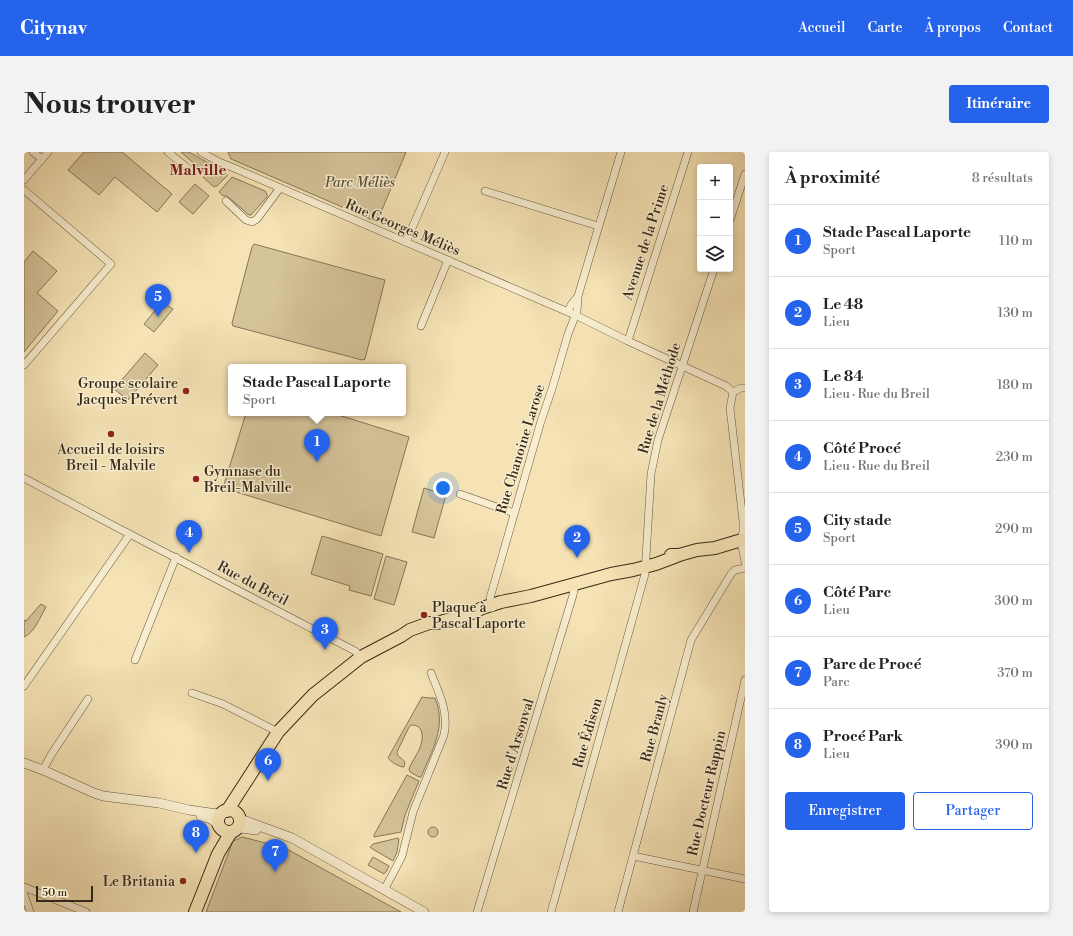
<!DOCTYPE html>
<html lang="fr">
<head>
<meta charset="utf-8">
<style>
	body { margin:0; font-family:"Libre Bodoni",serif; background:#f2f2f2; color:#222 }
	.controls { position:absolute; right:12px; top:12px; display:grid; overflow:hidden; border-radius:4px; box-shadow:0 2px 6px #0003 }
	.controls button { width:36px; height:36px; display:grid; place-items:center; padding:0; border:0; border-bottom:1px solid #e0e0e0; background:#fff; color:#222; font:20px sans-serif }
	.scale { position:absolute; left:12px; bottom:10px; width:57px; box-sizing:border-box; padding-left:4px; border:2px solid #372917; border-top:0; font-size:11px; line-height:14px; white-space:nowrap; color:#372917; -webkit-text-stroke:3px #f8edcf; paint-order:stroke }
	.you { position:absolute; left:419px; top:336px; width:14px; height:14px; margin:-10px; border:3px solid #fff; border-radius:50%; background:#1a73e8; box-shadow:0 0 0 6px #1a73e833 }
	.badge { display:grid; place-items:center; width:26px; height:26px; border-radius:50%; background:#2563eb; color:#fff; font-size:13px; font-weight:700 }
	.pin { position:absolute; translate:-50% -33px; filter:drop-shadow(0 1px 2px #0008) }
	.pin::after { content:''; position:absolute; top:21px; width:14px; height:12px; background:inherit; clip-path:polygon(0 0,100% 0,50% 100%) }
	.popup { position:absolute; left:204px; top:212px; width:178px; height:52px; box-sizing:border-box; display:grid; place-content:center; border-radius:4px; background:#fff; filter:drop-shadow(0 1px 3px #0005); font-size:13px; white-space:nowrap; color:#767676 }
	.popup b { font-size:15px; color:#222 }
	.popup::after { content:''; position:absolute; left:50%; top:100%; margin-left:-8px; border:8px solid transparent; border-top-color:#fff }
	.list { margin:0; padding:0; list-style:none }
	h2 { display:flex; justify-content:space-between; align-items:center; height:52px; margin:0; padding:0 16px; font-size:17px }
	h2 small { font-size:13px; font-weight:400; color:#767676 }
	.list li { display:grid; grid-template-columns:26px 1fr auto; gap:12px; align-items:center; box-sizing:border-box; height:72px; padding:0 16px; border-top:1px solid #e0e0e0 }
	.list b { display:block; font-size:15px; white-space:nowrap }
	.list p { margin:0; font-size:13px; white-space:nowrap; color:#767676 }
	.list em { font-size:13px; font-style:normal; color:#767676 }
	.actions { display:flex; gap:8px; padding:12px 16px }
	.actions a { flex:1; padding:9px 0; border:1px solid #2563eb; border-radius:4px; text-align:center; font-size:14px; color:#2563eb }
	.actions .main { background:#2563eb; color:#fff }
	.icon { flex:none; width:22px; height:22px; fill:none; stroke:currentColor; stroke-width:2; stroke-linecap:round; stroke-linejoin:round }
	.map { position:relative; flex:none; width:721px; height:760px; overflow:hidden; border-radius:4px }
	header { display:flex; align-items:center; gap:24px; box-sizing:border-box; height:56px; padding:0 20px; background:#2563eb; color:#fff }
	header strong { font-size:19px }
	nav { display:flex; gap:22px; margin-inline-start:auto; font-size:14px }
	.intro { display:flex; align-items:center; justify-content:space-between; box-sizing:border-box; height:96px; padding:0 24px }
	h1 { margin:0; font-size:28px }
	.button { padding:10px 18px; border-radius:4px; background:#2563eb; color:#fff; font-size:14px; font-weight:700 }
	main { display:flex; gap:24px; padding:0 24px }
	aside { flex:1; background:#fff; border-radius:4px; box-shadow:0 2px 6px #0003 }
	.map>svg:first-child { display:block }
	.green { fill:#d5c39a; stroke:#867658 }
	.lines { fill:none; stroke-linecap:round; stroke-linejoin:round }
	.minor-casing { stroke:#66583e; stroke-width:8 }
	.tertiary-casing { stroke:#66583e; stroke-width:10 }
	.primary-casing { stroke:#372917; stroke-width:14 }
	.minor { stroke:#f8edcf; stroke-width:7 }
	.tertiary { stroke:#f8edcf; stroke-width:9 }
	.primary { stroke:#f5e3b5; stroke-width:12 }
	.poi-dot { fill:#8f2418; stroke:#f8edcf; stroke-width:1.5 }
	.labels { text-anchor:middle; stroke-width:3; stroke-linejoin:round; paint-order:stroke }
	.park-label { font-size:14px; font-style:italic; fill:#5e5038; stroke:#f8edcf }
	.street-label { font-size:14px; fill:#372917; stroke:#f8edcf }
	.poi-label { font-size:14px; fill:#372917; stroke:#f8edcf; text-anchor:end }
	.neighbourhood-label { font-size:15px; font-weight:bold; fill:#7a1f14; stroke:#f8edcf }
</style>
</head>
<body>
<header>
<strong>Citynav</strong>
<nav><a>Accueil</a><a>Carte</a><a>À propos</a><a>Contact</a></nav>
</header>
<div class="intro"><h1>Nous trouver</h1><a class="button">Itinéraire</a></div>
<main>
<div class="map">
<svg width="721" height="760" viewBox="0 0 721 760">
	<rect width="100%" height="100%" fill="#f5e3b5"/>
	<filter id="stains"><feTurbulence type="fractalNoise" baseFrequency=".005" numOctaves="4"/><feColorMatrix values="0 0 0 0 .2 0 0 0 0 .09 0 0 0 0 .02 0 0 0 .5 -.17"/></filter>
	<radialGradient id="worn" r=".72"><stop offset=".6" stop-color="#630" stop-opacity="0"/><stop offset="1" stop-color="#630" stop-opacity=".3"/></radialGradient>
	<!-- green -->
	<g class="green">
		<path d="M60 0H98L148 42 133 60 91 25 75 43 44 18Z"/>
		<path d="M157 0H165L200 20 203 22V24L193 34H192L190 35 179 25 182 22Z"/>
		<path d="M204 0H382L353 70 207 7Z"/>
		<path d="M208 25 241 39 243 42V45L227 63H225L203 44H199L195 40Z"/>
		<path d="M171 32 185 44 169 62 155 50Z"/>
		<path d="M230 92 361 128 341 207 338 208 209 174 208 171 228 95Z"/>
		<path d="M9 99 33 119 13 141 34 159 0 200V110Z"/>
		<path d="M138 150 149 157 130 180 120 172Z"/>
		<path d="M121 201 134 213 104 248 90 237Z"/>
		<path d="M222 261H308L385 285 357 384 199 336Z"/>
		<path d="M400 336 422 343 410 386 388 380Z"/>
		<path d="M298 384 359 402 347 444 325 438 326 434 287 422Z"/>
		<path d="M362 404 383 410 370 453 350 447Z"/>
		<path d="M17 452 22 455C16 465 11 480 0 485V468L2 469Z"/>
		<path d="M398 545 404 546H411C423 575 408 598 397 625H395L386 620 385 617C390 604 402 593 397 578 395 574 391 573 387 573L385 575 373 600C373 605 378 606 381 610L380 615C375 615 367 610 364 606Z"/>
		<path d="M383 623 395 629 381 663 377 680 350 685V683Z"/>
		<circle cx="409" cy="680" r="5"/>
		<path d="M218 685 261 696 377 760H182L209 689Z"/>
		<path d="M374 686 375 687 373 700 369 709 347 696 346 695 349 692Z"/>
		<path d="M349 705 365 714 362 720 360 722 344 713Z"/>
	</g>
	<g class="lines">
		<!-- minor casing -->
		<g class="minor-casing">
			<g id="minor">
				<path d="M9 0 18 7"/>
				<path d="M144 0 167 19"/>
				<path d="M177 0 195 10 210 16 551 163 604 189 702 234 709 240"/>
				<path d="M0 28 24 0"/>
				<path d="M0 38 87 112 0 213"/>
				<path d="M461 39 574 74"/>
				<path d="M202 49 222 68 228 70 233 67 256 36"/>
				<path d="M706 68 721 22"/>
				<path d="M382 90 421 0"/>
				<path d="M544 160 547 153 554 144"/>
				<path d="M397 174 424 108"/>
				<path d="M604 189 664 0"/>
				<path d="M721 236H717L709 240 706 256 719 369V379L717 390 721 410"/>
				<path d="M0 326 94 376 331 499 337 505"/>
				<path d="M436 342 490 361"/>
				<path d="M468 456 466 446 517 269 528 237 544 182 553 159 554 144 597 0"/>
				<path d="M111 508 152 405"/>
				<path d="M0 534 106 382"/>
				<path d="M168 541 199 552 254 580"/>
				<path d="M19 618 27 603 64 547"/>
				<path d="M609 704 721 727"/>
				<path d="M0 735 62 760"/>
				<path d="M360 738 375 710 378 704 389 660 420 583C425 560 415 541 407 521"/>
				<path d="M0 742 6 760"/>
				<path d="M453 760 549 443 551 432"/>
				<path d="M527 760 621 422 627 322 634 288 690 117"/>
				<path d="M594 760 667 488 707 422 711 418 721 416"/>
				<path d="M669 760 721 528"/>
			</g>
		</g>
		<!-- tertiary casing -->
		<g class="tertiary-casing">
			<g id="tertiary">
				<path d="M0 611 19 618 70 641 79 644 135 651 165 658 193 662 198 661"/>
				<path d="M177 664 187 667 195 673"/>
				<path d="M216 667 268 686 400 760"/>
				<path d="M212 677 217 676 232 678"/>
			</g>
		</g>
		<!-- primary casing -->
		<g class="primary-casing">
			<g id="primary">
				<path d="M647 403H655L673 398 691 396 721 387"/>
				<circle cx="205" cy="669" r="11"/>
				<path d="M203 659 254 580 289 543 337 505 377 484 386 478 405 471H413L451 460 458 456 477 450 507 444 587 422 609 418 632 412 648 406 655 403"/>
				<path d="M171 760 194 702 207 680"/>
			</g>
		</g>
		<!-- minor -->
		<use href="#minor" class="minor"/>
		<!-- tertiary -->
		<use href="#tertiary" class="tertiary"/>
		<!-- primary -->
		<use href="#primary" class="primary"/>
	</g>
	<!-- markers -->
	<g class="poi-dot">
		<circle cx="162" cy="239" r="4"/>
		<circle cx="87" cy="282" r="4"/>
		<circle cx="172" cy="327" r="4"/>
		<circle cx="400" cy="463" r="4"/>
		<circle cx="159" cy="729" r="4"/>
	</g>
	<g class="labels">
		<!-- park labels -->
		<g class="park-label">
			<text x="336" y="35">Parc Méliès</text>
		</g>
		<!-- street labels -->
		<g class="street-label">
			<text transform="translate(379 75) rotate(23)" y="5">Rue Georges Méliès</text>
			<text transform="translate(621 90) rotate(-72)" y="5">Avenue de la Prime</text>
			<text transform="translate(635 246) rotate(-73)" y="5">Rue de la Méthode</text>
			<text transform="translate(496 297) rotate(-73)" y="5">Rue Chanoine Larose</text>
			<text transform="translate(229 431) rotate(28)" y="5">Rue du Breil</text>
			<text transform="translate(630 576) rotate(-75)" y="5">Rue Branly</text>
			<text transform="translate(563 581) rotate(-74)" y="5">Rue Édison</text>
			<text transform="translate(491 592) rotate(-73)" y="5">Rue d'Arsonval</text>
			<text transform="translate(682 641) rotate(-77)" y="5">Rue Docteur Rappin</text>
		</g>
		<!-- poi labels -->
		<g class="poi-label">
			<text x="154" y="236">Groupe scolaire<tspan x="154" dy="16">Jacques Prévert</tspan></text>
			<text x="87" y="302" text-anchor="middle">Accueil de loisirs<tspan x="87" dy="16">Breil - Malvile</tspan></text>
			<text x="180" y="324" text-anchor="start">Gymnase du<tspan x="180" dy="16">Breil-Malville</tspan></text>
			<text x="408" y="460" text-anchor="start">Plaque à<tspan x="408" dy="16">Pascal Laporte</tspan></text>
			<text x="151" y="734">Le Britania</text>
		</g>
		<!-- neighbourhood labels -->
		<g class="neighbourhood-label">
			<text x="174" y="23">Malville</text>
		</g>
	</g>
	<rect width="100%" height="100%" filter="url(#stains)"/>
	<rect width="100%" height="100%" fill="url(#worn)"/>
</svg>
<div class="controls">
<button>+</button>
<button>−</button>
<button><svg class="icon" aria-label="layers" viewBox="0 0 24 24"><path d="M12 4l9 5-9 5-9-5zM3 14l9 5 9-5"/></svg></button>
</div>
<div class="scale">50 m</div>
<div class="you"></div>
<div class="pin badge" style="left:293px;top:310px">1</div>
<div class="popup"><b>Stade Pascal Laporte</b>Sport</div>
<div class="pin badge" style="left:553px;top:406px">2</div>
<div class="pin badge" style="left:301px;top:498px">3</div>
<div class="pin badge" style="left:165px;top:401px">4</div>
<div class="pin badge" style="left:134px;top:165px">5</div>
<div class="pin badge" style="left:244px;top:629px">6</div>
<div class="pin badge" style="left:251px;top:720px">7</div>
<div class="pin badge" style="left:172px;top:701px">8</div>
</div>
<aside>
<h2>À proximité<small>8 résultats</small></h2>
<ul class="list">
<li><span class="badge">1</span><div><b>Stade Pascal Laporte</b><p>Sport</p></div><em>110 m</em></li>
<li><span class="badge">2</span><div><b>Le 48</b><p>Lieu</p></div><em>130 m</em></li>
<li><span class="badge">3</span><div><b>Le 84</b><p>Lieu · Rue du Breil</p></div><em>180 m</em></li>
<li><span class="badge">4</span><div><b>Côté Procé</b><p>Lieu · Rue du Breil</p></div><em>230 m</em></li>
<li><span class="badge">5</span><div><b>City stade</b><p>Sport</p></div><em>290 m</em></li>
<li><span class="badge">6</span><div><b>Côté Parc</b><p>Lieu</p></div><em>300 m</em></li>
<li><span class="badge">7</span><div><b>Parc de Procé</b><p>Parc</p></div><em>370 m</em></li>
<li><span class="badge">8</span><div><b>Procé Park</b><p>Lieu</p></div><em>390 m</em></li>
</ul>
<div class="actions"><a class="main">Enregistrer</a><a>Partager</a></div>
</aside>
</main>
</body>
</html>
